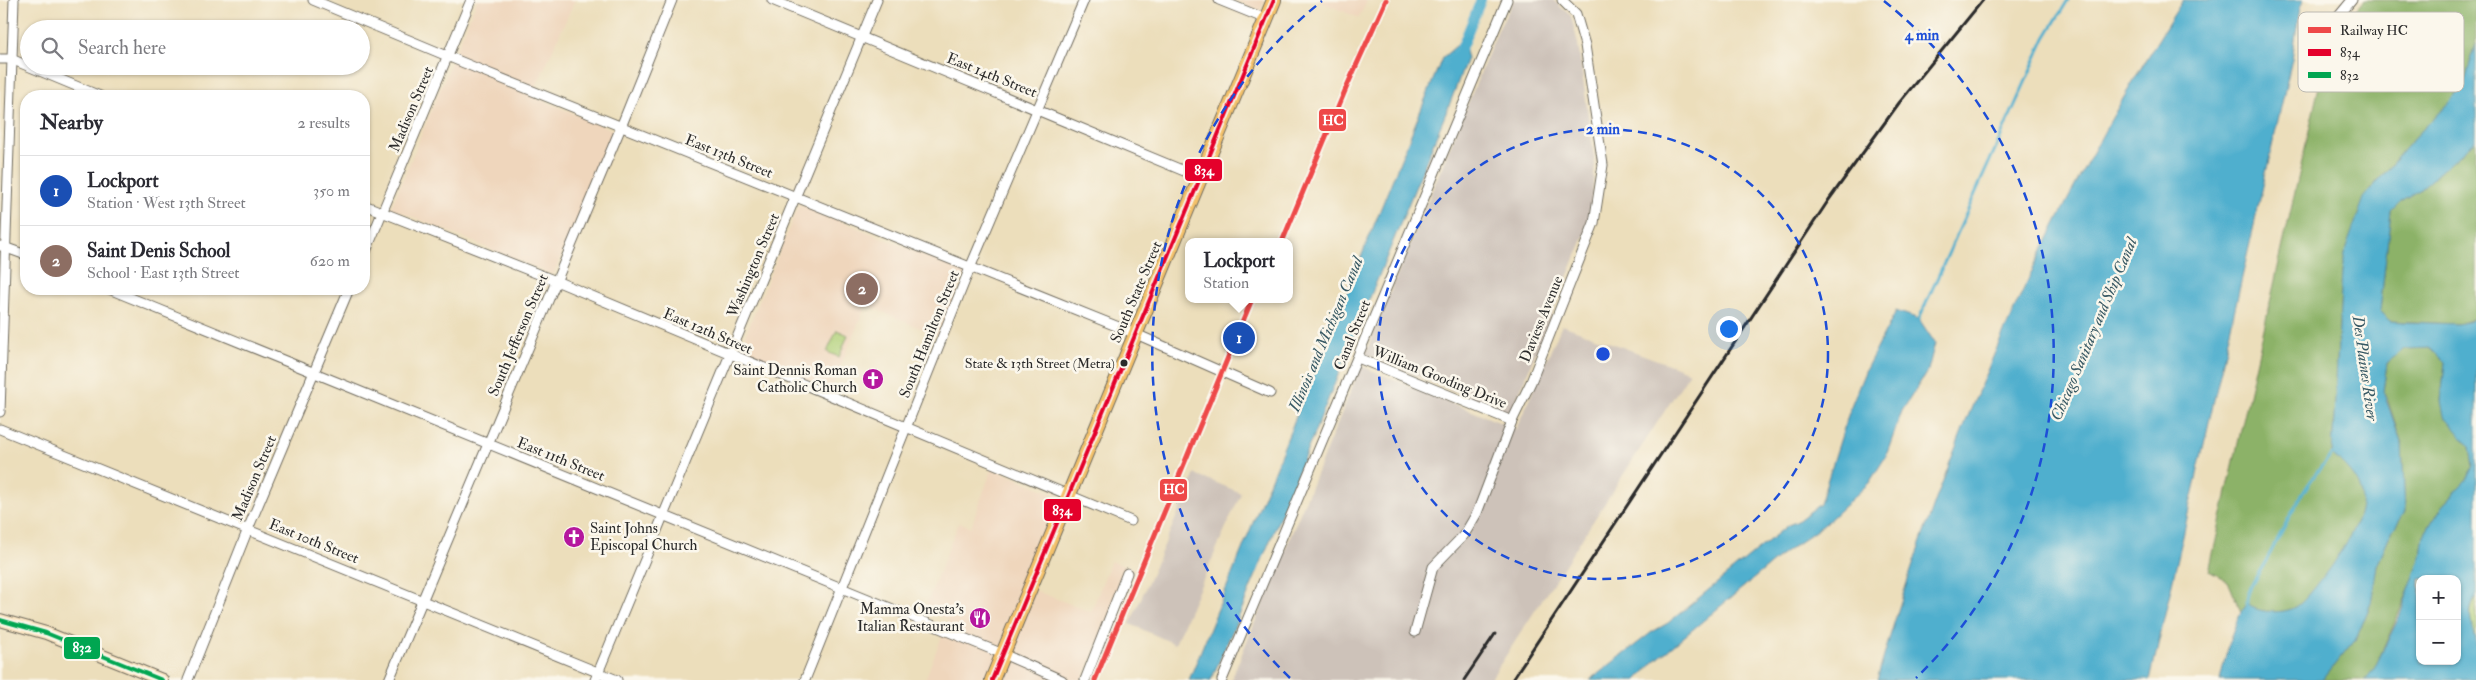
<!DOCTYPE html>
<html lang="en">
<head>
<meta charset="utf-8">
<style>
	body { margin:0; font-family:"IM FELL Double Pica",serif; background:#f2f2f3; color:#2b2b33 }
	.controls { position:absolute; right:15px; bottom:15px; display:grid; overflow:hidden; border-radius:10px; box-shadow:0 1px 4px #0004 }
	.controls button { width:45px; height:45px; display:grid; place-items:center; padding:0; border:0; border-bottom:1px solid #e1e1e2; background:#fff; color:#2b2b33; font:25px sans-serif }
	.you { position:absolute; left:1728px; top:328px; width:18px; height:18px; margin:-12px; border:4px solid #fff; border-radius:50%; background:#1a73e8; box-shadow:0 0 0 8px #1a73e833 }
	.badge { display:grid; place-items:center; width:32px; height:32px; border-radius:50%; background:#db2777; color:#fff; font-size:16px; font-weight:700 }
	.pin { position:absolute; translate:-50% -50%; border:2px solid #fff; box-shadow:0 1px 5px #0006 }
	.popup { position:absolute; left:1185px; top:238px; width:108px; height:65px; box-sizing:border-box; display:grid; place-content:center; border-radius:10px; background:#fff; filter:drop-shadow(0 1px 4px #0005); font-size:16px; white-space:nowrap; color:#7c7c81 }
	.popup b { font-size:19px; color:#2b2b33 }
	.popup::after { content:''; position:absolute; left:50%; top:100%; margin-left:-10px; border:10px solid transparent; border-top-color:#fff }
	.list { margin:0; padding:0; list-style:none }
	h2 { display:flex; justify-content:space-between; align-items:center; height:65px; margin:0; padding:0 20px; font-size:21px }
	h2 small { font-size:16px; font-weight:400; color:#7c7c81 }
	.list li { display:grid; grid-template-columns:32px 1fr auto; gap:15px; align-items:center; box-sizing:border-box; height:70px; padding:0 20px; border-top:1px solid #e1e1e2 }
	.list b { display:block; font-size:19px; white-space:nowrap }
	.list p { margin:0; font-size:16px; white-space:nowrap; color:#7c7c81 }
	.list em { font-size:16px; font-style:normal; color:#7c7c81 }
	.icon { flex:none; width:28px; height:28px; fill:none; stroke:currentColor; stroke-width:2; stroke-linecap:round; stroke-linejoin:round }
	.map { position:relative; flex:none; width:2476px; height:680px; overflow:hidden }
	.search { position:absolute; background:#fff; box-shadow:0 1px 4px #0004; left:20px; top:20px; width:350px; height:55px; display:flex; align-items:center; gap:12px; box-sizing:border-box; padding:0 18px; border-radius:28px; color:#7c7c81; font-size:19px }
	.panel { position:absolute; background:#fff; box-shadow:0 1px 4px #0004; left:20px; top:90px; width:350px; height:205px; border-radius:20px }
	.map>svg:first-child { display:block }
	.built { fill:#efd6bc }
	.industrial { fill:#cdc2b9 }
	.green { fill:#b0d078; stroke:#6e7e52 }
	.forest { fill:#8cb268; stroke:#5c6e4a }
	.water { fill:#4fafce; stroke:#3d6d7c; fill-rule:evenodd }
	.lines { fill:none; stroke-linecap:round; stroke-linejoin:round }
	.stream { stroke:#4fafce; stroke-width:3 }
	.canal { stroke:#4fafce; stroke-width:10 }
	.minor-casing { stroke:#6f6a5d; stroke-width:11 }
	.secondary-casing { stroke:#6f6a5d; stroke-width:14 }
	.primary-casing { stroke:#6f6a5d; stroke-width:16 }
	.minor { stroke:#fff; stroke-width:9 }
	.secondary { stroke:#fbe6c3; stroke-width:12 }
	.primary { stroke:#f4c16a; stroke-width:14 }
	.rail { stroke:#2b2b2b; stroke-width:3 }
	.bus-1-casing { stroke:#fbf7ec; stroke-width:8 }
	.bus-2-casing { stroke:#fbf7ec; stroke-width:8 }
	.bus-1 { stroke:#e4002b; stroke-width:4 }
	.bus-2 { stroke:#00a651; stroke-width:4 }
	.rail-1-casing { stroke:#fbf7ec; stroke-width:9 }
	.rail-1 { stroke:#ee4848; stroke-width:5 }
	.ring { fill:none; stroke:#1d4ed8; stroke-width:2.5; stroke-dasharray:9 6 }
	.bus-dot { fill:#2b2b2b; stroke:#fbf7ec; stroke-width:2 }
	.labels { text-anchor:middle; stroke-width:5; stroke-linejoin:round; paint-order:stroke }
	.bus-label { font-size:14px; fill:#2b2b2b; stroke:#fbf7ec; text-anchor:end }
	.street-label { font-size:15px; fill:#2b2b2b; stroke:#fbf7ec }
	.poi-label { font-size:15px; fill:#2b2b2b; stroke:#fbf7ec; text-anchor:end }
	.water-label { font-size:16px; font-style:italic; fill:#385964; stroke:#fbf7ec }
	.key { fill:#fbf7ec; stroke:#bdbab2; stroke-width:1 }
	.key-label { font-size:14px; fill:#2b2b2b }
	.centre { fill:#1d4ed8; stroke:#fbf7ec; stroke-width:2.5 }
	.ring-label { font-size:15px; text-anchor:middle; font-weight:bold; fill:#1d4ed8; stroke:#fbf7ec; stroke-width:5; stroke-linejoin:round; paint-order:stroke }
	.line-badge { stroke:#fbf7ec; stroke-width:2 }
	.badge-label { font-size:14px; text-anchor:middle; font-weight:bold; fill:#fff }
</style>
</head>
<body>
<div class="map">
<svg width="2476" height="680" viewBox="0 0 2476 680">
	<rect width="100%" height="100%" fill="#fbf7ec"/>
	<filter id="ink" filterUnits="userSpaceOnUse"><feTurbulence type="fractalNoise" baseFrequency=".02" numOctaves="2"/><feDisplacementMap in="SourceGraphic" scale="10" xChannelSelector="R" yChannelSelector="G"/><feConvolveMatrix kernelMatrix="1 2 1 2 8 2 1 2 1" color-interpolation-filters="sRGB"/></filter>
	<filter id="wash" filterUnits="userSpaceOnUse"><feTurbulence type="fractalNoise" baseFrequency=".0096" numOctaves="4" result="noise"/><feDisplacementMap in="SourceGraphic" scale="20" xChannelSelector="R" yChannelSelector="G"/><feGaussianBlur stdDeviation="1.12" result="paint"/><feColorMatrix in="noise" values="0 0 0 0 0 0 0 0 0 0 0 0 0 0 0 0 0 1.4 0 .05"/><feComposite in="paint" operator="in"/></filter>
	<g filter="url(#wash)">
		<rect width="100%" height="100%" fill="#ecdebb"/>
		<!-- built -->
		<g class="built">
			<path d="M477 0H575L532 96 615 131 553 275 391 208Z"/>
			<path d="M1234 0H1265L1260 11Z"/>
			<path d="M1316 0H1367L1359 18Z"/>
			<path d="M799 204 966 272 939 336 866 305 830 391 738 353Z"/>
			<path d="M992 468 1059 496 1023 586 1091 612 1111 561 1133 569 1082 680H925L948 620 924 610 959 522 971 527Z"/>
		</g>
		<!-- industrial -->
		<g class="industrial">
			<path d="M1514 0H1553L1571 16 1578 44 1595 164 1590 222 1510 415 1365 354 1498 30Z"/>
			<path d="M1562 325 1690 372 1490 680H1231L1361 366 1516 429Z"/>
			<path d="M1195 474 1241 493 1175 644 1130 624Z"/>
		</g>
		<!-- green -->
		<g class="green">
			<path d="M837 330 848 335 839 357 827 352Z"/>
			<path d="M2476 597V640C2470 625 2468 612 2476 597Z"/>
		</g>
		<!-- forest -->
		<g class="forest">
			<path d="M2364 0H2476V44L2465 81 2455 96 2404 149 2370 190 2346 248 2342 271 2332 454C2342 464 2362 481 2362 497 2362 503 2360 513 2358 519 2353 536 2310 601 2294 608 2282 614 2258 613 2247 605L2241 612 2228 581 2209 571 2322 73 2341 27Z"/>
			<path d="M2476 140V316L2471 320 2458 324 2391 321 2380 311 2391 211 2401 201 2418 191Z"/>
			<path d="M2431 348 2445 362 2441 401 2470 447 2473 467 2465 481 2442 505 2424 535 2421 556 2414 578 2374 670 2365 680H2322L2357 637 2371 603 2377 565 2389 537 2405 512 2402 444 2386 395 2383 392 2387 363 2404 349Z"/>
		</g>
		<!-- water -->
		<g class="water">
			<path d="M2183 0H2304L2300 7 2292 59 2150 680H1877C1946 440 2048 211 2183 0Z"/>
			<path d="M2476 44V140L2418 191 2401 201 2391 211 2380 311 2391 321 2403 322 2458 324 2471 321 2476 316V597C2465 616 2473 622 2476 640 2476 652 2476 667 2476 680H2365L2374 669 2400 615 2421 556 2424 535 2442 505 2465 481 2473 467 2470 447 2444 416 2441 401 2445 362 2431 348 2404 349 2387 363 2383 391 2402 444 2405 512 2389 537 2377 565 2371 603 2357 637 2322 680H2220C2226 655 2231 625 2247 604 2257 613 2282 614 2294 608 2309 602 2353 536 2358 519 2360 513 2363 499 2361 493 2357 477 2343 465 2332 454L2342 271 2346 248 2364 198 2404 149 2455 96 2465 80ZM2420 579H2457V661H2420Z"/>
			<path d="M1463 45 1467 58 1450 103 1239 616 1211 680H1189L1442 58 1456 46Z"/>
			<path d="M1896 311 1919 319 1935 343 1928 370 1902 411 1886 456 1869 483 1825 524 1783 554 1655 661 1637 680H1590L1652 632 1668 623 1788 525 1796 522 1820 504 1851 406 1866 369Z"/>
		</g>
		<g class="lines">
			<!-- stream -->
			<g class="stream">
				<path d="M1918 321 2045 38 2068 0"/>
				<path d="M2247 604C2246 588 2260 573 2267 559 2287 523 2303 485 2332 454"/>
			</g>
			<!-- canal -->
			<path class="canal" d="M1458 56 1481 0"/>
		</g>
	</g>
	<g filter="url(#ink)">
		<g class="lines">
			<!-- minor casing -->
			<g class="minor-casing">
				<g id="minor">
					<path d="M313 0 488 73 1136 334 1270 393"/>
					<path d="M772 0 1201 178"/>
					<path d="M1219 0 1266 19"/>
					<path d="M2315 28 2333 23 2352 0"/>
					<path d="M0 59H11L100 96"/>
					<path d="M364 205 556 281 1131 521"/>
					<path d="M1 246 26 255"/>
					<path d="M364 256 471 0"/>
					<path d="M109 289 1003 654 1062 680"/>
					<path d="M1358 358 1512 421"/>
					<path d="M0 412 14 0"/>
					<path d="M0 429 617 680"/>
					<path d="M1415 632 1433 567 1464 535 1477 513 1512 421 1531 382 1594 223 1603 165 1585 45 1576 14 1562 0"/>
					<path d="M188 680 248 529 349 289"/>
					<path d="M389 680 621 127 672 0"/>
					<path d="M595 680 877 0"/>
					<path d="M805 680 970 268 1084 0"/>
					<path d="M1085 680 1127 573"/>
					<path d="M1222 680 1507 0"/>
				</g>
			</g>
			<!-- secondary casing -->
			<g class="secondary-casing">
				<path id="secondary" d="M0 620 46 633 162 680"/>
			</g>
			<!-- primary casing -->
			<g class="primary-casing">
				<path id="primary" d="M992 680 1274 0"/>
			</g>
			<!-- minor -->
			<use href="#minor" class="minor"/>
			<!-- secondary -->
			<use href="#secondary" class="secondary"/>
			<!-- primary -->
			<use href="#primary" class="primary"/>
			<!-- rail -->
			<g class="rail">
				<path d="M1464 680 1495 634"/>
				<path d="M1512 680 1828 201 1899 103 1983 0"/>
			</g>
			<!-- bus-1 casing -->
			<g class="bus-1-casing">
				<path id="bus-1" d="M992 680 1274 0"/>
			</g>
			<!-- bus-2 casing -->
			<g class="bus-2-casing">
				<path id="bus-2" d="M0 620 46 633 162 680"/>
			</g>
			<!-- bus-1 -->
			<use href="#bus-1" class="bus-1"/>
			<!-- bus-2 -->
			<use href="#bus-2" class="bus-2"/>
			<!-- rail-1 casing -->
			<g class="rail-1-casing">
				<g id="rail-1">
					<path d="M1282 242 1347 86 1386 0"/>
					<path d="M1095 680 1252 299"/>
				</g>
			</g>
			<!-- rail-1 -->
			<use href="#rail-1" class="rail-1"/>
		</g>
	</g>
	<!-- distance rings -->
	<g class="ring">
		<circle cx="1603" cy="354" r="225"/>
		<path d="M1290 678A451 451 0 0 1 1322 1M1884 1A451 451 0 0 1 1916 678"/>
	</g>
	<!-- icons -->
	<defs>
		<g id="church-disc" transform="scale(1.125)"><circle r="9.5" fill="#b5179e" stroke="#fbf7ec"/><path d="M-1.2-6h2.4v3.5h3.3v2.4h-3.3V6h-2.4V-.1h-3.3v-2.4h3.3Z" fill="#fff"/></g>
		<g id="restaurant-disc" transform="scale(1.125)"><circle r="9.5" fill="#b5179e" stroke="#fbf7ec"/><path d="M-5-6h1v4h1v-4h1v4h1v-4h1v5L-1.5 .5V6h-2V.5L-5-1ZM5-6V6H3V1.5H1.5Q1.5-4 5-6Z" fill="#fff"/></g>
	</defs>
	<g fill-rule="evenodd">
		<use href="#church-disc" x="873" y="379"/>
		<use href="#church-disc" x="574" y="537"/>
		<use href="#restaurant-disc" x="980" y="618"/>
	</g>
	<!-- markers -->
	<circle class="bus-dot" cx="1124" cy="363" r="4.5"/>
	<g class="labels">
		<!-- bus labels -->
		<g class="bus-label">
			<text x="1115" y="368">State &amp; 13th Street (Metra)</text>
		</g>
		<!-- street labels -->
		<g class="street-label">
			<text transform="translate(992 75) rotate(22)" y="5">East 14th Street</text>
			<text transform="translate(411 109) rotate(-67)" y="5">Madison Street</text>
			<text transform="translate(729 156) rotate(22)" y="5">East 13th Street</text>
			<text transform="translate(753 265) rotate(-67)" y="5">Washington Street</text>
			<text transform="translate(1136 292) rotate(-67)" y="5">South State Street</text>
			<text transform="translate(1541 319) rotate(-68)" y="5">Daviess Avenue</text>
			<text transform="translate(708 331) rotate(23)" y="5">East 12th Street</text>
			<text transform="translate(929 334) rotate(-68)" y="5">South Hamilton Street</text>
			<text transform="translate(518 335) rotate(-67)" y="5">South Jefferson Street</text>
			<text transform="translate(1352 335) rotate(-68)" y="5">Canal Street</text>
			<text transform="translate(1440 377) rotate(22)" y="5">William Gooding Drive</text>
			<text transform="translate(561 459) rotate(22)" y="5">East 11th Street</text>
			<text transform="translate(254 478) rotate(-67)" y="5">Madison Street</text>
			<text transform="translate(314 541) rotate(22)" y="5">East 10th Street</text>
		</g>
		<!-- poi labels -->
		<g class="poi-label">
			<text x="857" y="375">Saint Dennis Roman<tspan x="857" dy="17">Catholic Church</tspan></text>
			<text x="590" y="533" text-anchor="start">Saint Johns<tspan x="590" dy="17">Episcopal Church</tspan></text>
			<text x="964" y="614">Mamma Onesta's<tspan x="964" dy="17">Italian Restaurant</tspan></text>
		</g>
		<!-- water labels -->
		<g class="water-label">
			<text transform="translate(2093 329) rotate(-67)" y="6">Chicago Sanitary and Ship Canal</text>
			<text transform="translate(1325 334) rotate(-67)" y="6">Illinois and Michigan Canal</text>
			<text transform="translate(2366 368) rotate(82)" y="6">Des Plaines River</text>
		</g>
	</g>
	<!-- legend -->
	<rect x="2298" y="12" width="166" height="80" rx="8" class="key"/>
	<rect x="2308" y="27" width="23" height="6" fill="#ee4848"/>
	<rect x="2308" y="49" width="23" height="7" fill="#e4002b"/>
	<rect x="2308" y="72" width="23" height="6" fill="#00a651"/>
	<g class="key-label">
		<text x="2340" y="35">Railway HC</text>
		<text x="2340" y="57">834</text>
		<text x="2340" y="80">832</text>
	</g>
	<circle cx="1603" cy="354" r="8" class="centre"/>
	<g class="ring-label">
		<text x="1922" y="40">4 min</text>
		<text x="1603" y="134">2 min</text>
	</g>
	<g class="line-badge">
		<rect x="1318" y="108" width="29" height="24" rx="5" fill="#ee4848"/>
		<rect x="1184" y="158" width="39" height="24" rx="5" fill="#e4002b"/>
		<rect x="1159" y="478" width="29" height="24" rx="5" fill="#ee4848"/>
		<rect x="1043" y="498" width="39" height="24" rx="5" fill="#e4002b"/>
		<rect x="63" y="636" width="38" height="24" rx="5" fill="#00a651"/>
	</g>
	<g class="badge-label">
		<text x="1333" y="125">HC</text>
		<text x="1204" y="175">834</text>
		<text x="1174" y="494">HC</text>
		<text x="1062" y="515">834</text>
		<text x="82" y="652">832</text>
	</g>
</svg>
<div class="controls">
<button>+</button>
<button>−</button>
</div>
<div class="you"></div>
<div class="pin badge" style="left:1239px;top:338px;background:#1a4fb4">1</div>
<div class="popup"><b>Lockport</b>Station</div>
<div class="pin badge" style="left:862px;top:289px;background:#8d6e63">2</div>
<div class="search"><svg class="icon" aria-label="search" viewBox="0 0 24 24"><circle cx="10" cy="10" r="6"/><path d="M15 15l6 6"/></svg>Search here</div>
<section class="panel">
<h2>Nearby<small>2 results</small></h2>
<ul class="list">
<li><span class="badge" style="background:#1a4fb4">1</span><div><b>Lockport</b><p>Station · West 13th Street</p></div><em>350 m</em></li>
<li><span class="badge" style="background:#8d6e63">2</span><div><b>Saint Denis School</b><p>School · East 13th Street</p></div><em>620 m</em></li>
</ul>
</section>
</div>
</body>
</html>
